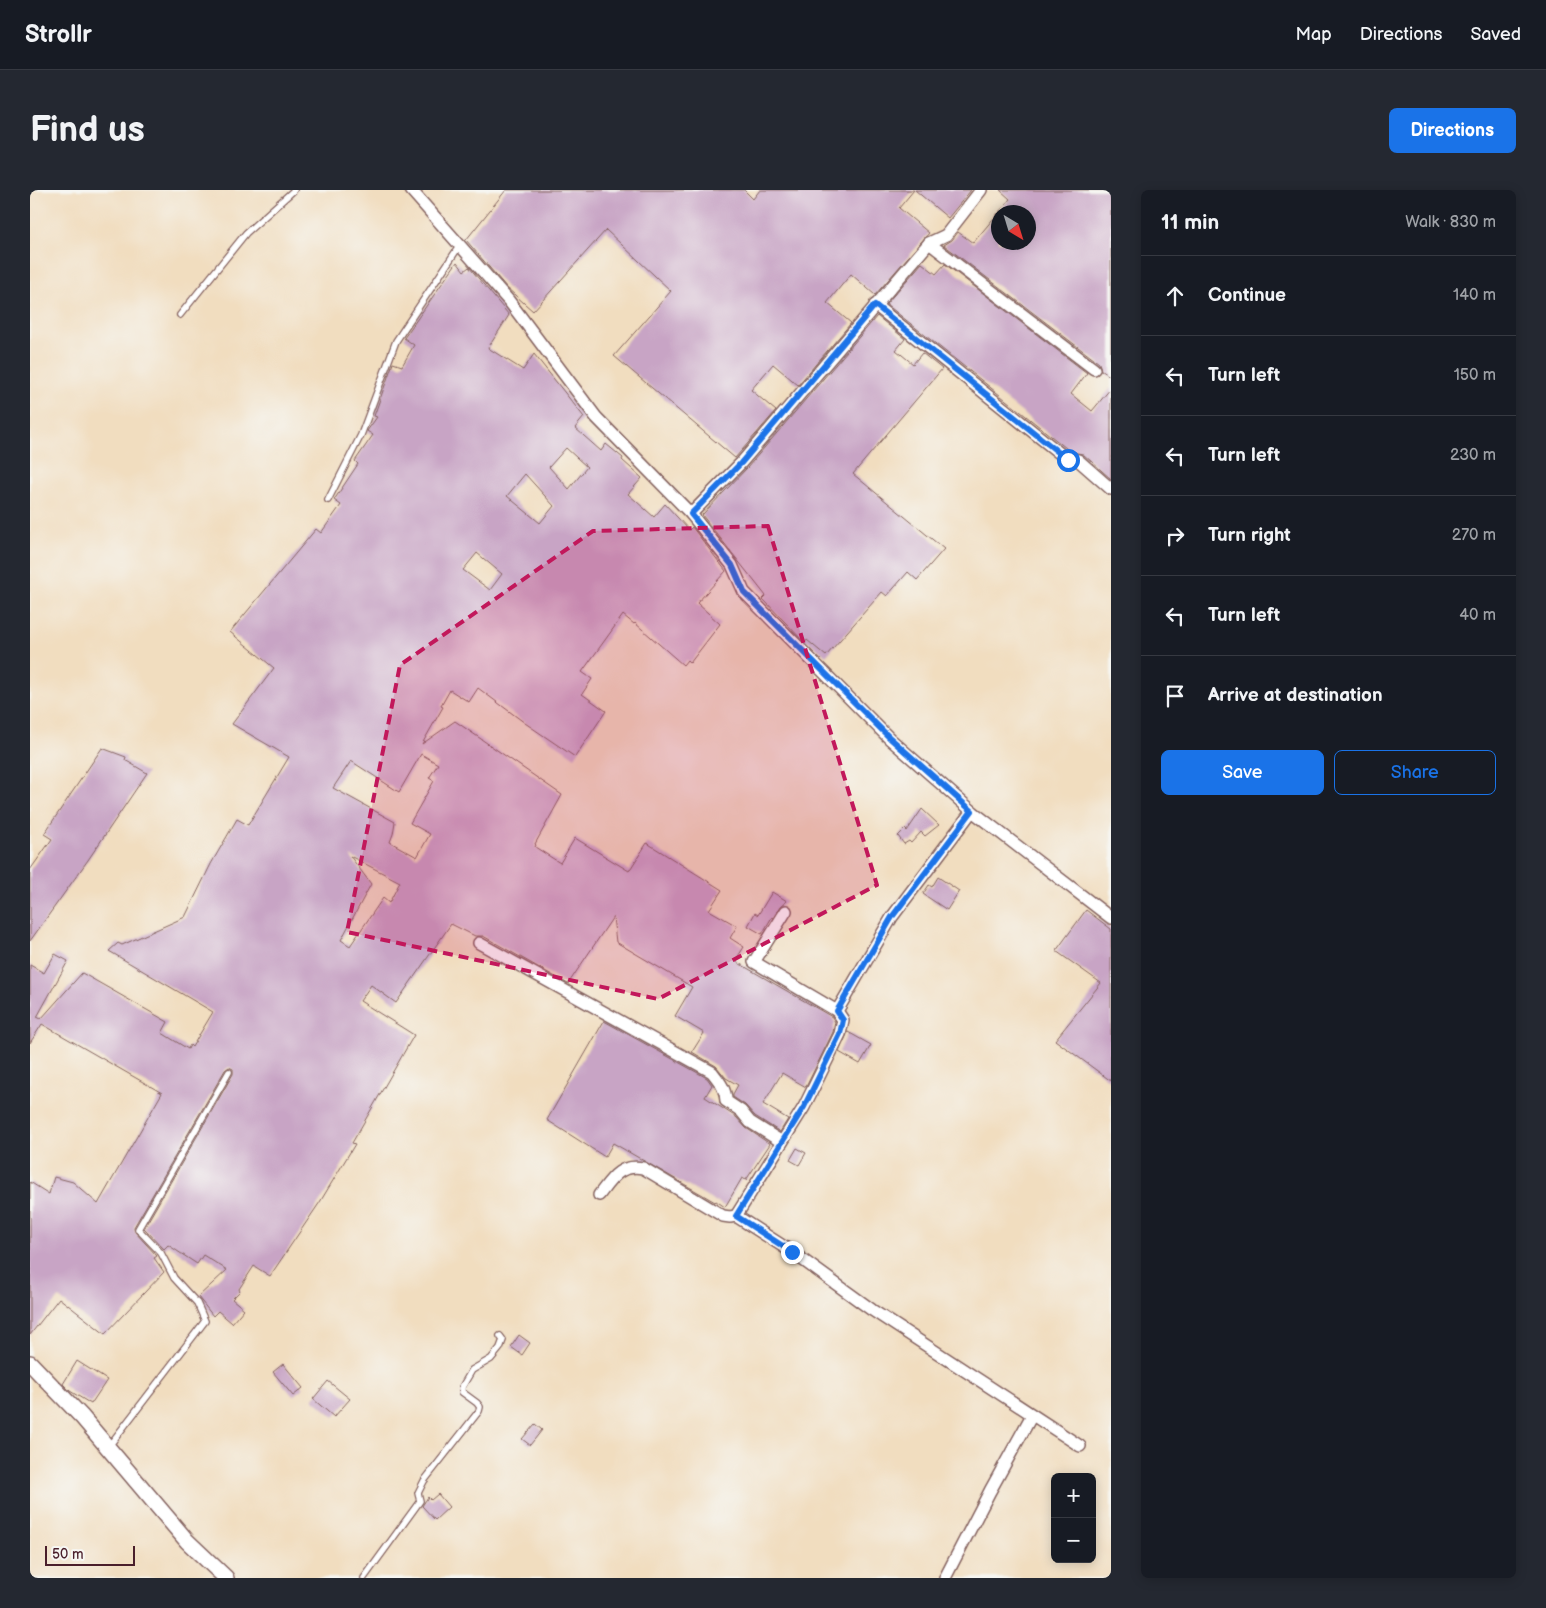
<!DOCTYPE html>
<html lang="en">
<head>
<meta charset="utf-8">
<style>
	body { margin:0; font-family:"Balsamiq Sans",sans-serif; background:#242831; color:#f1f3f6 }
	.controls { position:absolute; right:15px; bottom:15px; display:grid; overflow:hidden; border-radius:8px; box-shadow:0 2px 12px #0003 }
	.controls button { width:45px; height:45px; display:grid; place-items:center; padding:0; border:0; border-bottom:1px solid #363941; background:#171b24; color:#f1f3f6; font:25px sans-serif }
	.compass { position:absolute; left:961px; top:15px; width:45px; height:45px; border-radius:50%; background:#171b24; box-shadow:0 2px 12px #0003; rotate:142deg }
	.scale { position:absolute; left:15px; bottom:12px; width:90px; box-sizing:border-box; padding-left:5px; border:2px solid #4a1f2b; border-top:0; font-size:14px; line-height:18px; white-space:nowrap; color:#4a1f2b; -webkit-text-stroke:4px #f6f6f2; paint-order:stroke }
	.stop { position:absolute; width:15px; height:15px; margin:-11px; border:4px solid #1a73e8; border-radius:50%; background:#fff }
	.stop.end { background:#1a73e8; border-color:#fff; box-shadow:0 1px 5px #0008 }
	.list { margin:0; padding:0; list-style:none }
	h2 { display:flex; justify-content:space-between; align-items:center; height:65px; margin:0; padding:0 20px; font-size:21px }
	h2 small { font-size:16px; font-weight:400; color:#9ea1a6 }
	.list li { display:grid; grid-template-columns:32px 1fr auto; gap:15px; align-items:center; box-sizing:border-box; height:80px; padding:0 20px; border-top:1px solid #363941 }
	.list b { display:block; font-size:19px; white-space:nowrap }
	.list em { font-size:16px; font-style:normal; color:#9ea1a6 }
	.actions { display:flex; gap:10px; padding:15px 20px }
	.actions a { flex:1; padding:11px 0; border:1px solid #1a73e8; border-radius:8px; text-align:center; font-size:18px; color:#1a73e8 }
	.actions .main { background:#1a73e8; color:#fff }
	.icon { flex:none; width:28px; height:28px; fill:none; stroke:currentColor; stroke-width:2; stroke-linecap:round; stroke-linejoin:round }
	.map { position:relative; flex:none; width:1081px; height:1388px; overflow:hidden; border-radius:8px }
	header { display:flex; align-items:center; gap:30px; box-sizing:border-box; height:70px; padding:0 25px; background:#171b24; border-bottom:1px solid #363941 }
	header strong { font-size:24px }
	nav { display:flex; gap:28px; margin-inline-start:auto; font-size:18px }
	.intro { display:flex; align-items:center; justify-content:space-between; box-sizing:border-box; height:120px; padding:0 30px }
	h1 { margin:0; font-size:35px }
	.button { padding:12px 22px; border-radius:8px; background:#1a73e8; color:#fff; font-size:18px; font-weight:700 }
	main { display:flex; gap:30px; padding:0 30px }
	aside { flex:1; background:#171b24; border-radius:8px; box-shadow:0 2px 12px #0003 }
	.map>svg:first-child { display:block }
	.building { fill:#c8a4c5; fill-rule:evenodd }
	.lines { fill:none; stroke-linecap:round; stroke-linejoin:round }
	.service-casing { stroke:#84625f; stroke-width:8 }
	.minor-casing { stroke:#84625f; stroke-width:14 }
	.tertiary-casing { stroke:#84625f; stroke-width:18 }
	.service { stroke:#fff; stroke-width:5.5 }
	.minor { stroke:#fff; stroke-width:11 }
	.tertiary { stroke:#fff; stroke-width:15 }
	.route { stroke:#1a73e8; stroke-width:6 }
	.marked { fill:#c2185b; fill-opacity:0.2; stroke:#c2185b; stroke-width:4; stroke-dasharray:10 6; stroke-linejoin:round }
</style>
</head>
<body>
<header>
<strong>Strollr</strong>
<nav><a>Map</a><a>Directions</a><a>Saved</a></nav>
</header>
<div class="intro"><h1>Find us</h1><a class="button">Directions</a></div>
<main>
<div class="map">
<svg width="1081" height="1388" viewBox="0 0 1081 1388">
	<rect width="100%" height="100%" fill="#f6f6f2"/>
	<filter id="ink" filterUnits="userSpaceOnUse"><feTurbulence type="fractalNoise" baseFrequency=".02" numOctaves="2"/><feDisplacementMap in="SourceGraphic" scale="10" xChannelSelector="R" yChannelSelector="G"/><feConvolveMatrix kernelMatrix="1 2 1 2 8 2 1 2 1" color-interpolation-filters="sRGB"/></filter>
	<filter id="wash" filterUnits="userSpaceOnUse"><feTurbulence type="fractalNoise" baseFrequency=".0096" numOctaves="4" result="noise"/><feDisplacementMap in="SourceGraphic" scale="20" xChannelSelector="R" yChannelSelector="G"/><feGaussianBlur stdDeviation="1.12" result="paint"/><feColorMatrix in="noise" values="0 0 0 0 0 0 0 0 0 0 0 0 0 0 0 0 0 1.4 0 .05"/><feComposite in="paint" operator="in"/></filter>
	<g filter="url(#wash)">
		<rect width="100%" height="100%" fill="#f1ddbf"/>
		<g id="blocks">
			<!-- building -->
			<g class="building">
				<path d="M476 0H714L723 9 730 0H884L869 18 899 43 845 105 821 84 797 113 821 133 768 195 743 174 721 200 746 221 705 268 584 166 641 101 576 40 503 121 477 98 436 50Z"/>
				<path d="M885 0H941L918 28Z"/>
				<path d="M970 0H1081V187L1071 180 1069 173 914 55 922 50 928 42 943 53 968 23V52H998V22H969L980 9Z"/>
				<path d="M427 72 434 81 439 77 479 125 458 158 493 180 504 164 554 227 545 238 571 261 576 254 593 268 592 270 612 288 598 304 624 327 635 314 659 340 662 337 696 381 667 413 690 434 660 473 657 470 653 475 605 433 604 434 593 425 552 482 562 489 552 504 576 521 545 567 495 533 448 498 439 512 420 500 411 516 413 517 392 554 425 531 532 605 505 654 506 655 505 657 530 673 545 648 599 681 617 653 692 700 679 720 707 736 700 748 714 757 705 771 802 827 805 832 803 842 776 897 752 883 733 914 758 929 750 942 725 926 715 915 703 907V904L708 895 696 888 686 876 662 862 674 843 645 826 662 797 586 752 583 727 538 794 453 746H445L421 734 366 813 341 795 330 811 384 845 322 953 325 954 290 1012 240 1086 224 1076 209 1099 210 1101 202 1109 214 1119 202 1133 188 1121 183 1126 168 1107 197 1080 173 1065 167 1074 138 1055 134 1059 114 1038 203 884V879L199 877 195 880 104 1037 105 1042 127 1066 124 1068 134 1082 75 1144 29 1108 0 1145V992L19 1004 24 987 43 992 68 1014 132 903 12 834 0 853V775L14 783 25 764 38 771 7 827 11 829 52 783 138 832 132 843 158 859 160 855 162 857 183 822 79 761 88 753 92 755 155 727 181 674 207 629 218 635 259 567 202 534 244 478 200 442 286 339 291 343 311 315 304 310 328 274 325 271 343 245 337 241 347 227 344 226 363 173 372 176 384 155 374 148ZM536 258 557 277 539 299 519 277ZM495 284 524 316 510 333 477 306ZM447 363 472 384 460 400 433 380ZM391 564 408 574 399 588 404 591 380 633 400 644 387 667 360 652 363 644 365 632 303 598 321 571 369 602ZM320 666 370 692 359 713 353 708 320 756 311 750 341 694Z"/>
				<path d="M892 73 906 84 915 74 1057 183 1041 204 1062 221 1081 198V289L1053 264 1041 262 856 114Z"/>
				<path d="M847 126 875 149 866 160 883 174 892 163 912 179 823 284 914 359 887 390 878 382 857 406 852 402 796 466 777 450 775 453 733 409 736 406 672 325 717 278Z"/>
				<path d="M72 558 96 567 95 570 117 583 58 670 0 751V680L22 649 14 644Z"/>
				<path d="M892 619 909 635 895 646 891 642 881 653 879 651 874 654 868 646 875 639 877 641Z"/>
				<path d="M908 687 929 701 917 720 893 704 899 695 902 697Z"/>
				<path d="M742 702 757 711 750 717 743 728 742 727 732 744 718 736 725 723 728 725Z"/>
				<path d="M1056 720 1081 739V891L1025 850 1071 793 1026 761Z"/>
				<path d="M574 831 677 888 682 895 675 907 706 927 716 938 740 954 716 990 712 988 695 1017 686 1011 685 1012 583 953 575 967 517 930Z"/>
				<path d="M818 842 841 855 830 874 809 862Z"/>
				<path d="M767 958 776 963 769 975 760 970Z"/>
				<path d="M489 1145 500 1153 492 1165 481 1157Z"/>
				<path d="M47 1171 77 1190 61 1214 40 1201 33 1194Z"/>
				<path d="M253 1174 273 1198 263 1206 243 1182Z"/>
				<path d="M298 1191 320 1209 304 1227 283 1209Z"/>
				<path d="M505 1234 512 1240 500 1255 492 1249Z"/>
				<path d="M408 1304 419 1317 405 1330 392 1316 398 1307 401 1310Z"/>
			</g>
		</g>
	</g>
	<g filter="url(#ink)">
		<use href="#blocks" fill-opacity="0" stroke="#84625f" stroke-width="1"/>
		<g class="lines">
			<!-- service casing -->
			<g class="service-casing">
				<g id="service">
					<path d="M150 125 216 43 264 0"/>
					<path d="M298 310 331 245 366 151 430 55"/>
					<path d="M79 1256 175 1131 167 1113 144 1088 131 1063 108 1039 199 882"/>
					<path d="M334 1388 390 1311 388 1303 394 1291 449 1221 450 1217 447 1213 432 1202V1197L442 1180 461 1169 470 1158 473 1150 470 1146"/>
				</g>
			</g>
			<!-- minor casing -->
			<g class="minor-casing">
				<g id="minor">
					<path d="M381 0 479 111 566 227 661 324 702 375 714 402 860 549 942 621 1081 728"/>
					<path d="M899 53 1064 179"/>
					<path d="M845 115 1038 270H1048L1081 299"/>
					<path d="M661 324 711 273 899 53 916 45 951 0"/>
					<path d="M942 621 862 727 807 821 813 830 810 844 774 917 706 1026 762 1062 842 1120 1050 1256"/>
					<path d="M756 721 724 772 807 821"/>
					<path d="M449 753 682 882C689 891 696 899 696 911L711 921 720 932 752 952"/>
					<path d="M569 1005C582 988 590 974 613 978L693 1026 700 1027 706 1026"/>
					<path d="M915 1388 960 1301 1002 1225"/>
				</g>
			</g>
			<!-- tertiary casing -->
			<g class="tertiary-casing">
				<path id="tertiary" d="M0 1173 52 1227 157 1351 196 1388"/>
			</g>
			<!-- service -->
			<use href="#service" class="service"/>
			<!-- minor -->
			<use href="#minor" class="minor"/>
			<!-- tertiary -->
			<use href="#tertiary" class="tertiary"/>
		</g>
	</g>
	<g class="lines" filter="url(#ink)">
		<!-- route -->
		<path class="route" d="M762 1062 706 1026 774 917 810 844 813 830 807 821 862 727 942 621 860 548 714 402 702 375 661 324 711 273 845 115 1038 270"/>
	</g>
	<!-- marked area -->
	<path class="marked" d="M738 336 847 695 628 809 317 742 370 475 563 341Z"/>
</svg>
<div class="controls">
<button>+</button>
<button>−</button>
</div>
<svg class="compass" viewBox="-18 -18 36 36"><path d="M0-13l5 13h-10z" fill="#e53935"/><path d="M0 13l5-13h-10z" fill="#9ea1a6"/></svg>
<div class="scale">50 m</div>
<div class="stop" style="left:1038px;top:270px"></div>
<div class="stop end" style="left:762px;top:1062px"></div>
</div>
<aside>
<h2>11 min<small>Walk · 830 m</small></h2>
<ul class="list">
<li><svg class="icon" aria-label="ahead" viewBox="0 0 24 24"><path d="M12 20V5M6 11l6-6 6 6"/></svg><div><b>Continue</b></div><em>140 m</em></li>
<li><svg class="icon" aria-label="left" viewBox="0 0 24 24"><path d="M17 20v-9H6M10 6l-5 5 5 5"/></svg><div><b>Turn left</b></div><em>150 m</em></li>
<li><svg class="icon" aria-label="left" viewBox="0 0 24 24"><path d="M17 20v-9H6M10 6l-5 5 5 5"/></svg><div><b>Turn left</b></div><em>230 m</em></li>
<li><svg class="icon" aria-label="right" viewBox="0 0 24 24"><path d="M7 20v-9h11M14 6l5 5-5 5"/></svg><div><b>Turn right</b></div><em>270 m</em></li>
<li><svg class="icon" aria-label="left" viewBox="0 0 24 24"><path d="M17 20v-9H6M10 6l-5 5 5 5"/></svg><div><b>Turn left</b></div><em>40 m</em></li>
<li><svg class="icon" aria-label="arrive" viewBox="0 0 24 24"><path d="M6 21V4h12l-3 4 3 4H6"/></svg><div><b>Arrive at destination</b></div></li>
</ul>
<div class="actions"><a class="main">Save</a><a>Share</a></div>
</aside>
</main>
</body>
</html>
